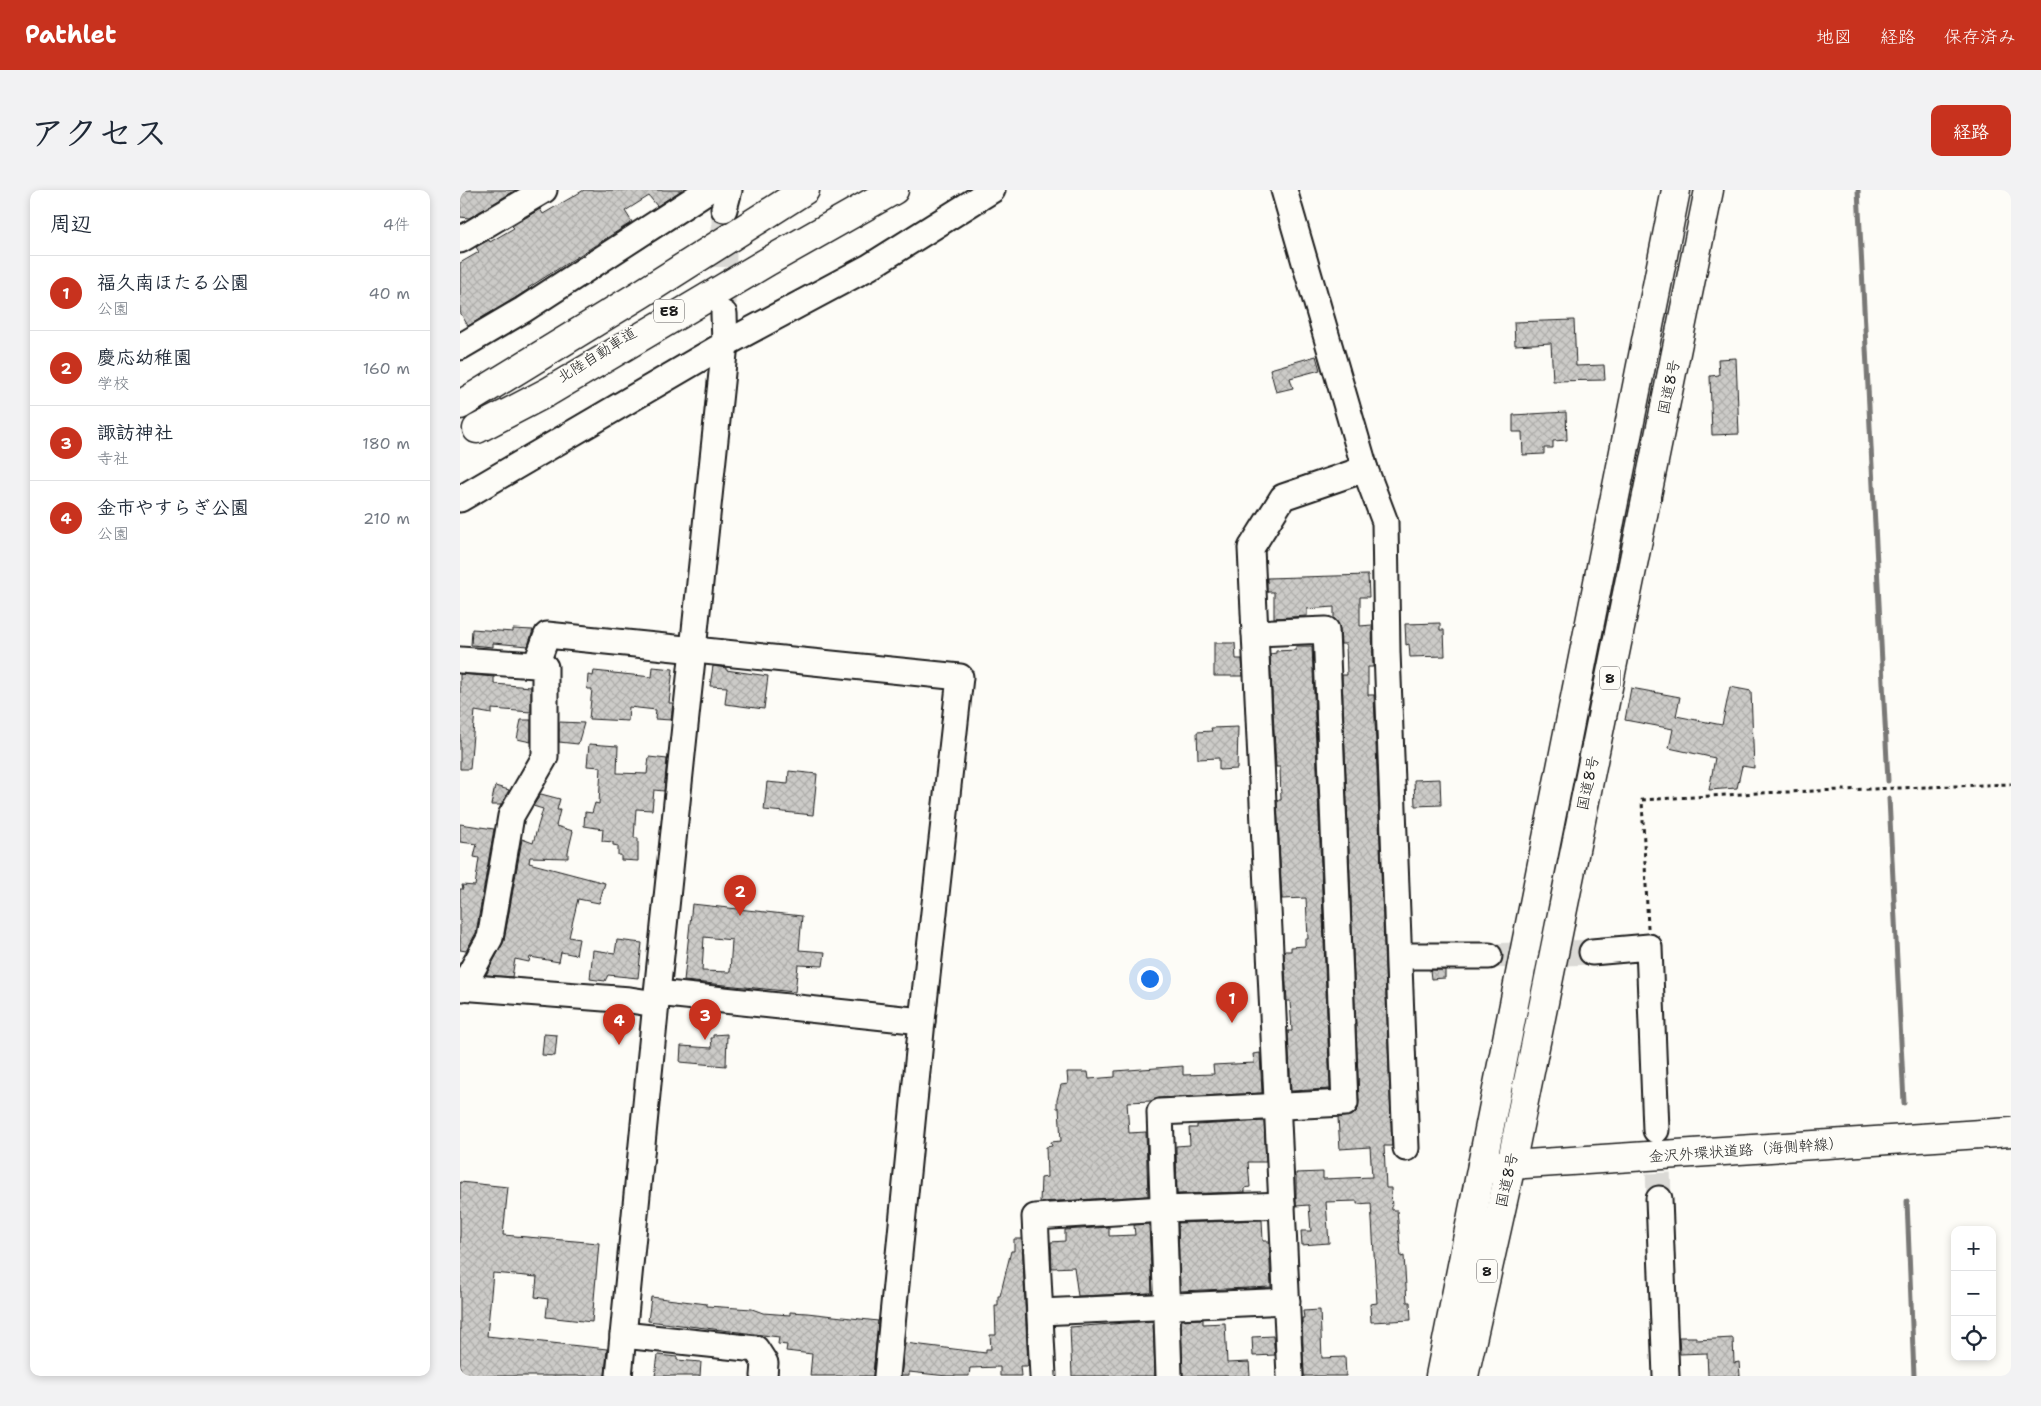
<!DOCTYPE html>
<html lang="ja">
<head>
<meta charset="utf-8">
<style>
	body { margin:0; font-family:"Shantell Sans","Klee One",sans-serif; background:#f2f2f3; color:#1f2937 }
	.controls { position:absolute; right:15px; bottom:15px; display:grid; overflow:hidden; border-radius:10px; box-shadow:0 2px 8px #0003 }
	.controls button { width:45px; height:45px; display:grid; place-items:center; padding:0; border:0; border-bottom:1px solid #e0e1e3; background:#fff; color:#1f2937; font:25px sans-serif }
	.you { position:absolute; left:689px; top:788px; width:18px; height:18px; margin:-12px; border:4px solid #fff; border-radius:50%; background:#1a73e8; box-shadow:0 0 0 8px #1a73e833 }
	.badge { display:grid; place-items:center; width:32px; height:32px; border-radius:50%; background:#c8321e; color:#fff; font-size:16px; font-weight:700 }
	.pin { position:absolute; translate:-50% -41px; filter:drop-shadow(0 1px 2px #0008) }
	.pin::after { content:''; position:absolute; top:26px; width:18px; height:15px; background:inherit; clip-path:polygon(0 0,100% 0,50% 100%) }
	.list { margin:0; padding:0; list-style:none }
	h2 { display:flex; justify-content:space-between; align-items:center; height:65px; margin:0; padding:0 20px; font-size:21px }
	h2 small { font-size:16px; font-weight:400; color:#747a83 }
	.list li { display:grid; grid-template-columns:32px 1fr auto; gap:15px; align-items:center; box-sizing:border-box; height:75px; padding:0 20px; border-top:1px solid #e0e1e3 }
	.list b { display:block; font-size:19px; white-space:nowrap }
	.list p { margin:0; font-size:16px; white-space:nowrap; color:#747a83 }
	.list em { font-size:16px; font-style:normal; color:#747a83 }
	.icon { flex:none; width:28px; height:28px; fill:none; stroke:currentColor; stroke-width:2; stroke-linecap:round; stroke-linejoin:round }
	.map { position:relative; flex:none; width:1551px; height:1186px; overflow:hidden; border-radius:10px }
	header { display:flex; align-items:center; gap:30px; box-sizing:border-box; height:70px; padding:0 25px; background:#c8321e; color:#fff }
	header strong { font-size:24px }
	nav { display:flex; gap:28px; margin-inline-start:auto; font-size:18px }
	.intro { display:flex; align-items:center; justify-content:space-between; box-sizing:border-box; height:120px; padding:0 30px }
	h1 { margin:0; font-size:35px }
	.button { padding:12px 22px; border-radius:10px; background:#c8321e; color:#fff; font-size:18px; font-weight:700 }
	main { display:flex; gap:30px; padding:0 30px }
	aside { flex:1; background:#fff; border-radius:10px; box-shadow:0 2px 8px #0003 }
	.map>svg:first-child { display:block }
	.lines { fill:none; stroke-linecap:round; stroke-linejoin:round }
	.stream { stroke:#797876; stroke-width:5 }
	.building { fill:url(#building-cross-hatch); stroke:#1c1c1c; fill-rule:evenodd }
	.minor-tunnel { stroke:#dbdad6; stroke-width:25; stroke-dasharray:25 12; stroke-linecap:butt }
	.minor-casing { stroke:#1c1c1c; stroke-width:29 }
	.major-casing { stroke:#1c1c1c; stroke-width:31 }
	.highway-casing { stroke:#1c1c1c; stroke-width:31 }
	.path { stroke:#1c1c1c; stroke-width:3; stroke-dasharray:4 4; stroke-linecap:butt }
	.minor { stroke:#fdfcf7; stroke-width:25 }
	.major { stroke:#fdfcf7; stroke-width:28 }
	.highway { stroke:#fdfcf7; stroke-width:28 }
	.labels { text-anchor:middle; stroke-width:4; stroke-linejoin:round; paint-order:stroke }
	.shield { fill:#fdfcf7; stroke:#605f5e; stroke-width:1 }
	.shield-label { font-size:14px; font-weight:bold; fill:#1c1c1c }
	.street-label { font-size:15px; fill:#1c1c1c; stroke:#fdfcf7 }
</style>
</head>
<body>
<header>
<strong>Pathlet</strong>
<nav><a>地図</a><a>経路</a><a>保存済み</a></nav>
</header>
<div class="intro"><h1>アクセス</h1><a class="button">経路</a></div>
<main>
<aside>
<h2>周辺<small>4件</small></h2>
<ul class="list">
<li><span class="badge">1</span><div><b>福久南ほたる公園</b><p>公園</p></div><em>40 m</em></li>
<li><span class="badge">2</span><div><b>慶応幼稚園</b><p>学校</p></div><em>160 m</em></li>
<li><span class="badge">3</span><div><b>諏訪神社</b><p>寺社</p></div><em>180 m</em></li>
<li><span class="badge">4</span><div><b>金市やすらぎ公園</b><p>公園</p></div><em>210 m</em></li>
</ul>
</aside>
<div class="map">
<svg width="1551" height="1186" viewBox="0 0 1551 1186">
	<defs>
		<pattern id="building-cross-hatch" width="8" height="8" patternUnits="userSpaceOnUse" patternTransform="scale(1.25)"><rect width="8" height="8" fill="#cccbc8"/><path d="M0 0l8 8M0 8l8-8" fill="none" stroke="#afaeab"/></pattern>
	</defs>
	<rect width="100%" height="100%" fill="#fdfcf7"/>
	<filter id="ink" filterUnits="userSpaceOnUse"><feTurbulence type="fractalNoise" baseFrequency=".02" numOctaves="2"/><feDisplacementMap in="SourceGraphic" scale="10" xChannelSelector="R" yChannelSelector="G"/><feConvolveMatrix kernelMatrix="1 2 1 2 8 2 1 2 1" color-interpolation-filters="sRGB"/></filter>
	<g filter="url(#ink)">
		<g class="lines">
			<!-- stream -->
			<g class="stream">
				<path d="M1398 0 1428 591"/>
				<path d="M1429 608 1444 913"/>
				<path d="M1447 1011 1454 1186"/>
			</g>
		</g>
		<!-- building -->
		<g class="building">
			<path d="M0 0H56L9 28 0 27Z"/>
			<path d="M124 0H222L197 16 189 6 165 21 172 32 68 98 69 99 55 108 8 136 0 122V73L19 62 16 57 29 50 30 52 54 38 52 36 80 19 83 24Z"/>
			<path d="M1114 130 1116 176 1144 175 1145 190 1093 191 1091 153 1055 155 1054 132Z"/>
			<path d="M856 166 860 180 830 188 833 198 816 202 810 179Z"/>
			<path d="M1276 168 1279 244 1252 245 1250 186 1259 185 1258 169Z"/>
			<path d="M1106 222 1107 250 1093 251V258H1084V264L1063 265 1062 242H1053V225Z"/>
			<path d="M908 385 909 407H900V436L912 435 913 477H908V505H914L932 956H924L926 998H931L932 1020H937L941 1067 944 1066 947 1112H950L951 1130 911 1132 910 1114 917 1113 911 1013 897 1014V1011L866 1012 869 1053 842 1055 841 1041H851L849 1015 836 1016V983L863 982V989L912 987 910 957 880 959 878 928 893 925 898 919 899 912 882 485H887L886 454H881L880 439 878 433 874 429V417L847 419V426L814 428V402H807V388Z"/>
			<path d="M980 433V440H984L985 466 950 467 949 454 946 455 945 434Z"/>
			<path d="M12 439 53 442V439L73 440 68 456 33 453V457L11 455Z"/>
			<path d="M754 453H775L776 469H782L783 486H754Z"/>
			<path d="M836 456H852L870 899 831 901 828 841H832L830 811H827L824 761H831V757L845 756V749H848L846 708 822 709 817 610H821L820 577H816L810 464 816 463V461L836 460Z"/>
			<path d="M253 476 266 478V480L308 486 304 519 265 514 267 497 250 496Z"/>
			<path d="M193 477 213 479 209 513H213L211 530 195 529 196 520 169 517 168 531 129 529 132 499H127L128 485 133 486 134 481 192 487Z"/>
			<path d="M0 484 34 487V494L71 497V522L32 519V524L15 521 10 579H0Z"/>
			<path d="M1270 497 1291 501 1294 578 1282 576 1277 598 1249 600 1255 568 1209 558 1213 539 1165 530 1171 498 1220 507 1216 526 1262 535Z"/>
			<path d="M61 530H71V552L57 549Z"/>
			<path d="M99 532 124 533 118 554 99 552Z"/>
			<path d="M778 537 777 579 759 580V568L738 569 737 542 752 541 751 538Z"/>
			<path d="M129 554 158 556 157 583 187 584 189 567 207 569 204 601 194 600 192 620 176 619 174 648H178V671L161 670V665H158V656L153 655V652L142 651 143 639 124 636 125 622 132 623 135 613 139 614 141 577 127 576Z"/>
			<path d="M329 581 357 584 353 625 304 620 307 592 328 594Z"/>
			<path d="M980 589 981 615 955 616 954 590Z"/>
			<path d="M35 596 49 600 41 615H31Z"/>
			<path d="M81 604 100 609 97 620H100L96 636 113 641 108 662V668L70 667 69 673 145 693 139 713 118 709 109 747 119 749 116 765 101 762 99 772 70 767 69 772 55 769 52 787 26 785 44 751 62 649 73 653 83 619 73 616Z"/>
			<path d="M0 634 34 639 16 743 6 761 0 760V699H3L2 695 15 696 19 668 14 667 17 654 0 652Z"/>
			<path d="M232 714 342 726 339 760 365 762 363 776 338 775 335 802 224 791ZM244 747 272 750 270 782 242 781Z"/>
			<path d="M157 750 182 753 178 788 148 785 145 791 130 789 133 760 155 763Z"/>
			<path d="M970 780H985V788L971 789Z"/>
			<path d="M84 844 97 845 95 866 82 865Z"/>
			<path d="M267 844 266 876 220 872 221 856 252 858 251 848H253V845Z"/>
			<path d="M800 863 802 903 699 908 691 911 667 912 669 943 686 942 688 1006 580 1012 581 988 587 987 586 957 592 956 591 952 601 951 599 918H597V910L601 895 608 894 607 882H628L629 889 655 887V881L723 876V885L754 884 753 875 794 873 793 864Z"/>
			<path d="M804 931 806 972H788L790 997 785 998V1002L717 1004 716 956 730 955 729 938H737V935Z"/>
			<path d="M0 992 48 997 43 1045 139 1053 132 1132 86 1127 88 1109 75 1107 77 1087 33 1083 27 1146 147 1159 145 1186H0Z"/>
			<path d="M802 1030 803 1051H809L811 1097 720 1101 718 1033Z"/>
			<path d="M689 1034 692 1103 618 1106 614 1077 592 1078 591 1052 605 1051V1040L649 1037V1046L675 1045 674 1035Z"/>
			<path d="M554 1049H562L568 1176H560L561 1186H540V1177L510 1178 509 1186H487L449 1182V1186H441L445 1153 526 1163V1159H531L530 1145H536L535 1116H538V1106H540L551 1061H554Z"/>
			<path d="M191 1107 247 1114V1116L292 1119 303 1123 330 1125V1122L347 1123 418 1131 413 1186H350L352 1164 326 1161 327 1155 318 1154 319 1147 188 1131Z"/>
			<path d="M860 1120 862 1168 885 1167 886 1186H844L842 1128H844L843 1121Z"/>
			<path d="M743 1129V1134L765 1133 767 1173 789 1172 790 1186H723L721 1130Z"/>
			<path d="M693 1131 695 1186H612L610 1137Z"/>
			<path d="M813 1146 815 1165 793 1166 792 1147Z"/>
			<path d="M1219 1147H1236V1150L1273 1148 1274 1173 1279 1172 1280 1186H1248L1247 1163 1220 1164Z"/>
			<path d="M198 1165 217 1167V1170L241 1172 240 1186H195Z"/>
		</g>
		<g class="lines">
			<!-- minor-tunnel -->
			<g class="minor-tunnel">
				<path d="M264 114V19"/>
				<path d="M1029 766 1132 762"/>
				<path d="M1197 946 1199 1009"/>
			</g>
			<!-- minor casing -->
			<g class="minor-casing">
				<g id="minor">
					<path d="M824 0 905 279 925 332 927 462 946 958"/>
					<path d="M264 19 269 0"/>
					<path d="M0 50 84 0"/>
					<path d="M0 157 63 120 248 0"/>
					<path d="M0 309 265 154 409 77 532 0"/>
					<path d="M0 470 76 475 85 477V567L51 626 30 748 2 798"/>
					<path d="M76 475 87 445 500 487 462 831 427 1186"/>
					<path d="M1132 762 1189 757 1196 940"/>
					<path d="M940 766H1029"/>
					<path d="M0 797 170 810 196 814"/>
					<path d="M197 803 462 831"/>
					<path d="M1199 1009 1206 1186"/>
					<path d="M580 1122 827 1111"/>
					<path d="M163 1145 296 1159 305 1173 304 1186"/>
					<path d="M159 1186 197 803 265 154 264 124"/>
					<path d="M583 1186 575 1027 703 1019 822 1015"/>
					<path d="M709 1186 700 922 885 913 866 440 795 443"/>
					<path d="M830 1186 791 358 823 307 905 279"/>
				</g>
			</g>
			<!-- major casing -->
			<g class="major-casing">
				<path id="major" d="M1022 975H1051L1551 942"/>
			</g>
			<!-- highway casing -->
			<g class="highway-casing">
				<g id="highway">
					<path d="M0 215 181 104 345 0"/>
					<path d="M17 239 88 202 307 72 434 0"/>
					<path d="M980 1186 1216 0"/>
					<path d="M1004 1186 1051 975 1249 0"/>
				</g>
			</g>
			<!-- path -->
			<path class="path" d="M1188 738 1182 610 1299 603 1551 594"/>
			<!-- minor -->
			<use href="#minor" class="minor"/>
			<!-- major -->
			<use href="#major" class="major"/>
			<!-- highway -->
			<use href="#highway" class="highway"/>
		</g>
	</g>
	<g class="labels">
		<!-- shield labels -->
		<g class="shield">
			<rect x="194" y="109.5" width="30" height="23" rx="4"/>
			<rect x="1140" y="476.5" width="20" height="23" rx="4"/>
			<rect x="1017" y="1069.5" width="20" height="23" rx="4"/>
		</g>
		<g class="shield-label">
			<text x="209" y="126">E8</text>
			<text x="1150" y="493">8</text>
			<text x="1027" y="1086">8</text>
		</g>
		<!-- street labels -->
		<g class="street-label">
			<text transform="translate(137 165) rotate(-32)" y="5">北陸自動車道</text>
			<text transform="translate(1209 197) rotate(-78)" y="5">国道8号</text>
			<text transform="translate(1128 593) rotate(-78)" y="5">国道8号</text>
			<text transform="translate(1286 960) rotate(-4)" y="5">金沢外環状道路（海側幹線）</text>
			<text transform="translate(1047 990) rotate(-78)" y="5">国道8号</text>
		</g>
	</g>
</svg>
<div class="controls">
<button>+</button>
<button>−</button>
<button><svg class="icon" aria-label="locate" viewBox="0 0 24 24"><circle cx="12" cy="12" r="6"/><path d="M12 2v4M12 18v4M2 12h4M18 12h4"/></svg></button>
</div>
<div class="you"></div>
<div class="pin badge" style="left:772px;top:833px">1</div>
<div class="pin badge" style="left:280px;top:726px">2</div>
<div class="pin badge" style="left:245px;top:850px">3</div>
<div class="pin badge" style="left:159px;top:855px">4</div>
</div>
</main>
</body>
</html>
